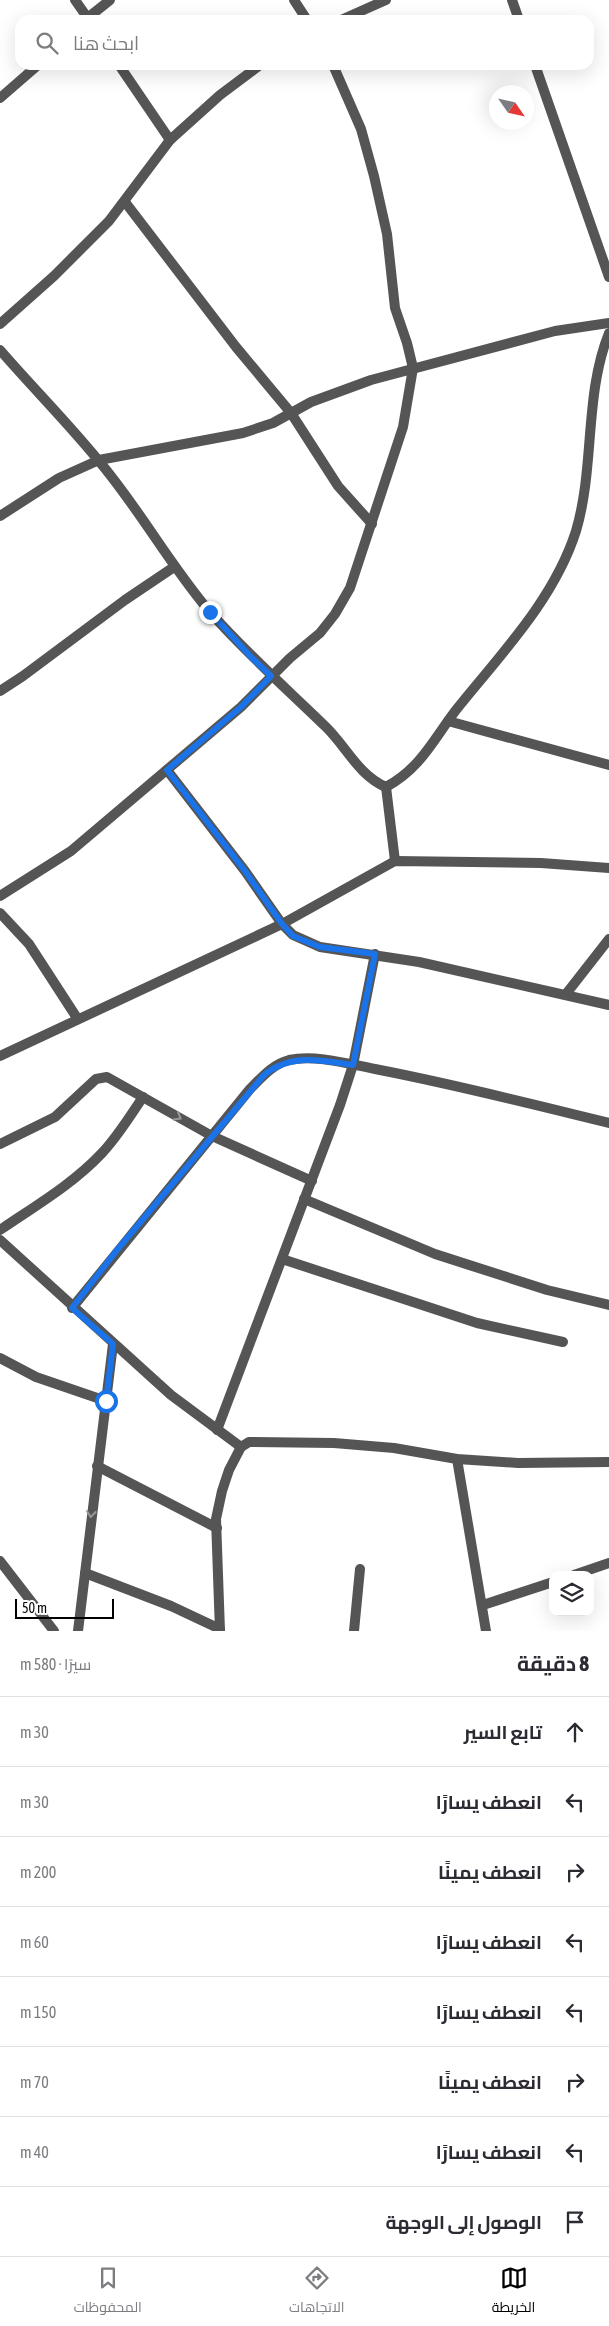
<!DOCTYPE html>
<html lang="ar">
<head>
<meta charset="utf-8">
<style>
	body { margin:0; font-family:"Asap Condensed",Cairo,sans-serif; background:#f7f7f7; color:#2b2b33; direction:rtl }
	.controls { position:absolute; right:15px; bottom:15px; display:grid; overflow:hidden; border-radius:10px; box-shadow:0 5px 20px #0002 }
	.controls button { width:45px; height:45px; display:grid; place-items:center; padding:0; border:0; border-bottom:1px solid #e1e1e2; background:#fff; color:#2b2b33; font:25px sans-serif }
	.compass { position:absolute; left:489px; top:85px; width:45px; height:45px; border-radius:50%; background:#fff; box-shadow:0 5px 20px #0002; rotate:124deg }
	.scale { position:absolute; left:15px; bottom:12px; width:99px; box-sizing:border-box; padding-left:5px; border:2px solid #000; border-top:0; font-size:14px; line-height:18px; white-space:nowrap; color:#000; -webkit-text-stroke:4px #fff; paint-order:stroke }
	.stop { position:absolute; width:15px; height:15px; margin:-11px; border:4px solid #1a73e8; border-radius:50%; background:#fff }
	.stop.end { background:#1a73e8; border-color:#fff; box-shadow:0 1px 5px #0008 }
	.list { margin:0; padding:0; list-style:none }
	h2 { display:flex; justify-content:space-between; align-items:center; height:65px; margin:0; padding:0 20px; font-size:21px }
	h2 small { font-size:16px; font-weight:400; color:#7c7c81 }
	.list li { display:grid; grid-template-columns:32px 1fr auto; gap:15px; align-items:center; box-sizing:border-box; height:70px; padding:0 20px; border-top:1px solid #e1e1e2 }
	.list b { display:block; font-size:19px; white-space:nowrap }
	.list em { font-size:16px; font-style:normal; color:#7c7c81 }
	.icon { flex:none; width:28px; height:28px; fill:none; stroke:currentColor; stroke-width:2; stroke-linecap:round; stroke-linejoin:round }
	.map { position:relative; flex:none; width:609px; height:1631px; overflow:hidden; direction:ltr }
	.search { position:absolute; background:#fff; box-shadow:0 5px 20px #0002; left:15px; right:15px; top:15px; height:55px; display:flex; align-items:center; gap:12px; box-sizing:border-box; padding:0 18px; border-radius:15px; color:#7c7c81; font-size:19px }
	.sheet { height:625px; background:#fff }
	nav { display:flex; justify-content:space-around; align-items:center; box-sizing:border-box; height:70px; border-top:1px solid #e1e1e2; background:#fff; font-size:14px; color:#7c7c81 }
	nav a { display:grid; justify-items:center; gap:2px }
	nav .on { color:#000 }
	.map>svg:first-child { display:block }
	.lines { fill:none; stroke-linecap:round; stroke-linejoin:round }
	.minor { stroke:#555; stroke-width:10 }
	.oneway { stroke:#999 }
	.route { stroke:#1a73e8; stroke-width:6 }
</style>
</head>
<body>
<div class="map">
<svg width="609" height="1631" viewBox="0 0 609 1631">
	<rect width="100%" height="100%" fill="#fff"/>
	<g class="lines">
		<!-- minor -->
		<g class="minor">
			<path d="M75 0 89 20"/>
			<path d="M294 0 307 20"/>
			<path d="M512 0 519 20"/>
			<path d="M85 20 110 0"/>
			<path d="M341 20 386 0"/>
			<path d="M119 65 170 140"/>
			<path d="M535 65 609 277"/>
			<path d="M0 98 38 65"/>
			<path d="M125 202 236 347 291 413 338 486 372 524"/>
			<path d="M0 324 54 276 109 221 170 140 220 95 260 65"/>
			<path d="M0 350C32 387 67 422 98 460 139 508 169 564 210 612 246 653 286 688 325 726 346 746 359 776 386 787"/>
			<path d="M0 516 59 478 99 460 243 433 273 423 311 402 371 380 555 331 609 323"/>
			<path d="M0 691 23 676 125 600 174 567"/>
			<path d="M448 721 609 765"/>
			<path d="M167 770 245 871 282 924 293 935 320 947 419 962 609 1005"/>
			<path d="M395 861 386 787C421 768 433 740 456 710 500 655 554 600 576 531 595 467 584 395 609 333"/>
			<path d="M0 896 71 851 241 707 290 658 320 633 335 614 350 588 403 427 413 368 407 343 395 308 387 234 374 176 361 129 333 65"/>
			<path d="M0 913 29 944 77 1018"/>
			<path d="M566 994 609 939"/>
			<path d="M0 1056 282 924 395 861 541 863 609 868"/>
			<path d="M0 1144 55 1117 96 1079 107 1077 212 1136 312 1181"/>
			<path d="M304 1199 435 1254 547 1290 609 1305"/>
			<path d="M0 1230C35 1206 73 1184 102 1153 118 1136 130 1116 143 1097"/>
			<path d="M0 1240 171 1395 241 1447"/>
			<path d="M282 1259 477 1323 563 1342"/>
			<path d="M72 1308 250 1089C262 1077 273 1064 289 1060 317 1054 352 1065 380 1070 457 1085 533 1104 609 1123"/>
			<path d="M0 1358 36 1377 106 1401"/>
			<path d="M217 1430 340 1105 353 1065 375 954"/>
			<path d="M457 1459 486 1631"/>
			<path d="M97 1466 217 1528"/>
			<path d="M0 1561 54 1631"/>
			<path d="M85 1573 171 1606 220 1629"/>
			<path d="M574 1575 609 1563"/>
			<path d="M483 1605 553 1582"/>
			<path d="M78 1631 113 1344"/>
			<path d="M220 1631 216 1519 222 1491 229 1470 241 1447 249 1442 334 1443 394 1448 457 1459 518 1463 609 1462"/>
			<path d="M354 1631 360 1569"/>
		</g>
	</g>
	<!-- one-way arrows -->
	<defs><path id="oneway-chevron" d="M-2-3.5L2.5 0L-2 3.5" fill="none" stroke-width="1.6" stroke-linecap="round" stroke-linejoin="round" transform="scale(1.25)"/></defs>
	<g class="oneway">
		<use href="#oneway-chevron" transform="translate(178 1117) rotate(30)"/>
		<use href="#oneway-chevron" transform="translate(91 1514) rotate(97)"/>
	</g>
	<g class="lines">
		<!-- route -->
		<path class="route" d="M106 1401 113 1344 72 1308 117 1250 264 1075C291 1053 321 1060 353 1065L375 954 320 947 293 936 282 924 245 871 167 770 241 707 271 676 252 658 210 612"/>
	</g>
</svg>
<div class="controls">
<button><svg class="icon" aria-label="layers" viewBox="0 0 24 24"><path d="M12 4l9 5-9 5-9-5zM3 14l9 5 9-5"/></svg></button>
</div>
<svg class="compass" viewBox="-18 -18 36 36"><path d="M0-13l5 13h-10z" fill="#e53935"/><path d="M0 13l5-13h-10z" fill="#7c7c81"/></svg>
<div class="scale">50 m</div>
<div class="stop" style="left:106px;top:1401px"></div>
<div class="stop end" style="left:210px;top:612px"></div>
<div class="search"><svg class="icon" aria-label="search" viewBox="0 0 24 24"><circle cx="10" cy="10" r="6"/><path d="M15 15l6 6"/></svg>ابحث هنا</div>
</div>
<section class="sheet">
<h2>8 دقيقة<small>سيرًا · 580 m</small></h2>
<ul class="list">
<li><svg class="icon" aria-label="ahead" viewBox="0 0 24 24"><path d="M12 20V5M6 11l6-6 6 6"/></svg><div><b>تابع السير</b></div><em>30 m</em></li>
<li><svg class="icon" aria-label="left" viewBox="0 0 24 24"><path d="M17 20v-9H6M10 6l-5 5 5 5"/></svg><div><b>انعطف يسارًا</b></div><em>30 m</em></li>
<li><svg class="icon" aria-label="right" viewBox="0 0 24 24"><path d="M7 20v-9h11M14 6l5 5-5 5"/></svg><div><b>انعطف يمينًا</b></div><em>200 m</em></li>
<li><svg class="icon" aria-label="left" viewBox="0 0 24 24"><path d="M17 20v-9H6M10 6l-5 5 5 5"/></svg><div><b>انعطف يسارًا</b></div><em>60 m</em></li>
<li><svg class="icon" aria-label="left" viewBox="0 0 24 24"><path d="M17 20v-9H6M10 6l-5 5 5 5"/></svg><div><b>انعطف يسارًا</b></div><em>150 m</em></li>
<li><svg class="icon" aria-label="right" viewBox="0 0 24 24"><path d="M7 20v-9h11M14 6l5 5-5 5"/></svg><div><b>انعطف يمينًا</b></div><em>70 m</em></li>
<li><svg class="icon" aria-label="left" viewBox="0 0 24 24"><path d="M17 20v-9H6M10 6l-5 5 5 5"/></svg><div><b>انعطف يسارًا</b></div><em>40 m</em></li>
<li><svg class="icon" aria-label="arrive" viewBox="0 0 24 24"><path d="M6 21V4h12l-3 4 3 4H6"/></svg><div><b>الوصول إلى الوجهة</b></div></li>
</ul>
</section>
<nav>
<a class="on"><svg class="icon" aria-label="map" viewBox="0 0 24 24"><path d="M3 6l6-2 6 2 6-2v14l-6 2-6-2-6 2zM9 4v14M15 6v14"/></svg>الخريطة</a>
<a><svg class="icon" aria-label="directions" viewBox="0 0 24 24"><path d="M12 3l9 9-9 9-9-9zM9 14v-3h6M13 9l2 2-2 2"/></svg>الاتجاهات</a>
<a><svg class="icon" aria-label="saved" viewBox="0 0 24 24"><path d="M7 4h10v16l-5-4-5 4z"/></svg>المحفوظات</a>
</nav>
</body>
</html>
